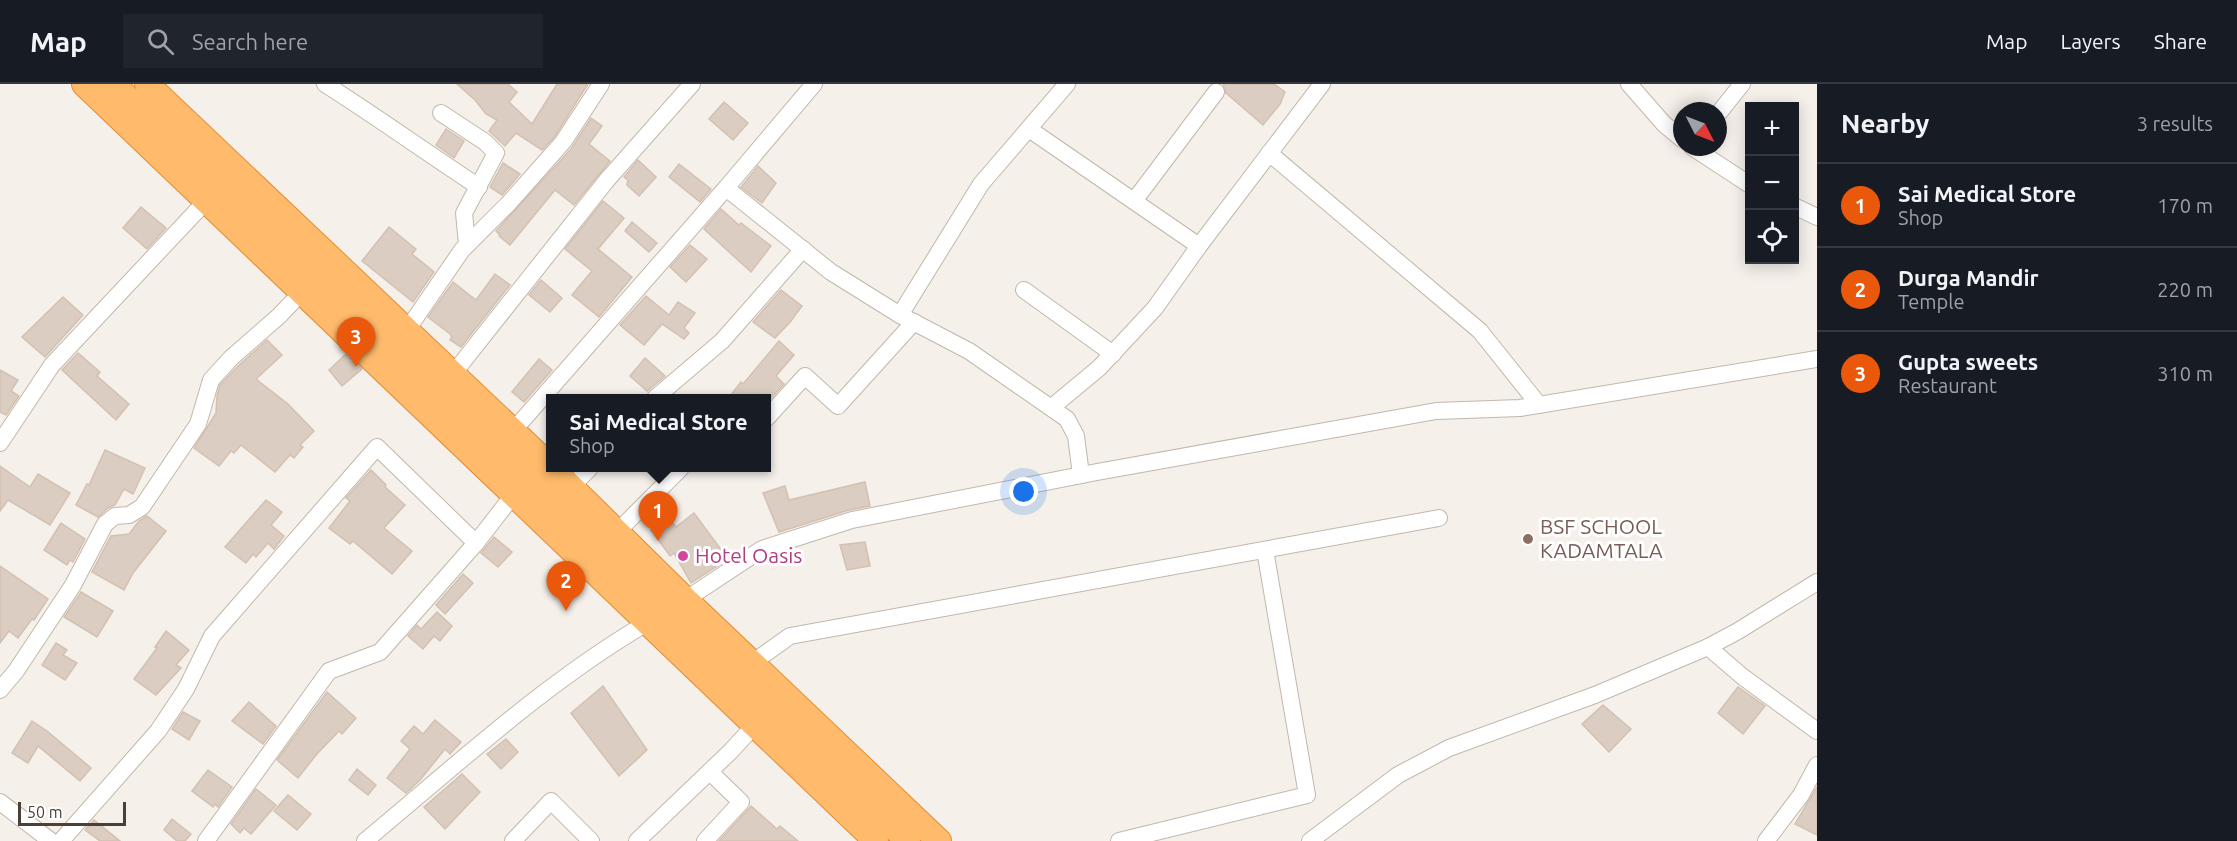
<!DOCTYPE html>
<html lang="en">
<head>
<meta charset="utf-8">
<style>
	body { margin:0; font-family:Ubuntu,sans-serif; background:#20242c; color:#f1f3f6 }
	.controls { position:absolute; right:18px; top:18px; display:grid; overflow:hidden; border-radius:0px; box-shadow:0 3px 15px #0003 }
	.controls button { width:54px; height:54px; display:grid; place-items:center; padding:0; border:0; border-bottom:2px solid #363941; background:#171b24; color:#f1f3f6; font:30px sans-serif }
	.compass { position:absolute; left:1673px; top:18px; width:54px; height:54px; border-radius:50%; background:#171b24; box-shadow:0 3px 15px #0003; rotate:132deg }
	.scale { position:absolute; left:18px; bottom:15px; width:108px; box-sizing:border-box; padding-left:6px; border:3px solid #4a4037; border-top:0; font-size:16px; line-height:21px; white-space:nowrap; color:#4a4037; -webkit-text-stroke:4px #fff; paint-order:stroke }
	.you { position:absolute; left:1024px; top:408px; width:21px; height:21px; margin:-15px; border:4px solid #fff; border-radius:50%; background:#1a73e8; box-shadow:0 0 0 9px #1a73e833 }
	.badge { display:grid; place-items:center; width:39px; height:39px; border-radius:50%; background:#ea580c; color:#fff; font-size:20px; font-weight:700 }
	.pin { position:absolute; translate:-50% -50px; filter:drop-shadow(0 2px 3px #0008) }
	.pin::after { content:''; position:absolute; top:32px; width:21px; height:18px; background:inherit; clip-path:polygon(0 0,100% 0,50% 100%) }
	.popup { position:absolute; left:546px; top:310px; width:225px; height:78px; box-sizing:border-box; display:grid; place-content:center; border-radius:0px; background:#171b24; filter:drop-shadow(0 2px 4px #0005); font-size:20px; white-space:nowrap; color:#9ea1a6 }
	.popup b { font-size:22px; color:#f1f3f6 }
	.popup::after { content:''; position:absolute; left:50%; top:100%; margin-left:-12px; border:12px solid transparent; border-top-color:#171b24 }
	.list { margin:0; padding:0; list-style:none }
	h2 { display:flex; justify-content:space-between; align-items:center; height:78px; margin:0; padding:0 24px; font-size:26px }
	h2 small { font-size:20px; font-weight:400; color:#9ea1a6 }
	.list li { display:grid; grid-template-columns:39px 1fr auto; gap:18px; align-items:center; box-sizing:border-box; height:84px; padding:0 24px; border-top:2px solid #363941 }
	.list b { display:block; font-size:22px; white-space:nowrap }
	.list p { margin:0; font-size:20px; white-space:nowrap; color:#9ea1a6 }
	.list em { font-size:20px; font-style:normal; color:#9ea1a6 }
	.icon { flex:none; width:33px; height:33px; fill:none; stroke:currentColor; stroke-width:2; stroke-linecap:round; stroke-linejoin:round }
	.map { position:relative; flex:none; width:1817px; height:757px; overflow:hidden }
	header { display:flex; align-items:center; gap:36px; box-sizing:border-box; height:84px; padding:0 30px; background:#171b24; border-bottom:2px solid #363941 }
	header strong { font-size:28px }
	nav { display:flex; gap:33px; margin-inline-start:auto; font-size:21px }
	.search { width:420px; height:54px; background:#20242c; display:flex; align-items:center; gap:15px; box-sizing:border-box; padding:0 21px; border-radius:0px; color:#9ea1a6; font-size:22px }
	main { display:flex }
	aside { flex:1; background:#171b24 }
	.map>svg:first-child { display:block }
	.building { fill:#dbcdc1; stroke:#d3c1b1; stroke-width:1.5 }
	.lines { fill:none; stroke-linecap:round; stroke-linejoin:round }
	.minor-casing { stroke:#c2b7ab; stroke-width:18 }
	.highway-casing { stroke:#e58c34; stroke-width:26 }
	.minor { stroke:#fff; stroke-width:16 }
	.highway { stroke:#ffba6b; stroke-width:24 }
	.education-dot { fill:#8d6e63; stroke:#fff; stroke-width:2 }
	.hotel-dot { fill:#d1479c; stroke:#fff; stroke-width:2 }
	.labels { text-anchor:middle; stroke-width:6; stroke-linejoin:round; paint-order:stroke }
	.education-label { font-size:21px; fill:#785e54; stroke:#fff; text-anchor:start }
	.hotel-label { font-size:21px; fill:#b23c85; stroke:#fff; text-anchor:start }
</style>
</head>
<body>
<header>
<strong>Map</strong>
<div class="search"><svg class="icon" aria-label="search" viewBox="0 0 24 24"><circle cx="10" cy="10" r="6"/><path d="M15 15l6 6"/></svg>Search here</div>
<nav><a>Map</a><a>Layers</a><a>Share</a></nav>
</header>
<main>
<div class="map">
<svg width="1817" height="757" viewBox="0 0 1817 757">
	<rect width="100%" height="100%" fill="#f5f0ea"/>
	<!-- building -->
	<g class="building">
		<path d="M457 0H508L517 8 509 18 532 40 557 0H588L555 52 542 66 516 49 505 62 489 47 497 36 486 30 475 16Z"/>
		<path d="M1223 0H1274L1285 8 1280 20 1263 41 1226 9Z"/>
		<path d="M724 18 748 39 733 56 709 35Z"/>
		<path d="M591 34 602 42 589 60 610 77 574 121 555 106 510 161 499 152 500 151 496 147 571 65Z"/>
		<path d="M446 45 464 57 454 74 436 61Z"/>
		<path d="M638 76 656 93 639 112 627 101 628 96 624 93Z"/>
		<path d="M503 79 520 90 502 111 490 103Z"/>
		<path d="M679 80 711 105 700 118 669 93Z"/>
		<path d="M758 82 776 99 762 119 741 103Z"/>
		<path d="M603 117 624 134 598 165 632 193 599 233 572 211 592 187 565 165Z"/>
		<path d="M141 123 166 144 147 165 123 144Z"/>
		<path d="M721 125 739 141 741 139 771 162 751 188 704 145Z"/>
		<path d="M632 138 657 159 649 168 625 147Z"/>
		<path d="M389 143 416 165 412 170 434 188 413 218 362 177Z"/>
		<path d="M690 161 707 175 686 198 670 183Z"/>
		<path d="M495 190 510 201 461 263 450 256 452 253 450 250 428 233 453 198 476 216Z"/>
		<path d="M541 196 562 214 550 228 529 211Z"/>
		<path d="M781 206 802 222 791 237 775 254 753 238Z"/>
		<path d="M646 212 669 231 678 218 695 229 684 244 689 249 684 255 662 240 644 261 620 241Z"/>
		<path d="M63 213 83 231 45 273 22 253Z"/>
		<path d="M267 256 282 271 256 295 288 320 314 347 300 361 303 363 294 374 290 371 275 388 241 361 234 369 231 367 219 382 194 364 216 329 217 312 220 301 238 282Z"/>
		<path d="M779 257 794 271 776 292 784 300 769 316 767 315H728L741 298 743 300Z"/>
		<path d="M78 269 100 288 97 292 129 320 116 336 62 286Z"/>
		<path d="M346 270 362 285 342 302 329 286Z"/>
		<path d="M645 274 665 292 647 307 630 292Z"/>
		<path d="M539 275 552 286 524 318 512 308Z"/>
		<path d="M0 286 18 296 11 307 19 312 6 331 0 328Z"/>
		<path d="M105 366 145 384 133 410 124 405 115 421 108 424 98 433 76 421 87 400 89 401Z"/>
		<path d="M0 382 30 403 38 390 70 409 50 441 8 416 0 427Z"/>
		<path d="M371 386 386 401 385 403 405 421 384 444 412 467 392 490 353 457 350 460 329 444 350 417 346 414Z"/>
		<path d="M865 398 870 422 849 426 779 448 763 409 785 402 789 416Z"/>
		<path d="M266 416 282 428 271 441 284 452 274 465 268 459 256 473 253 470 246 479 225 463Z"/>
		<path d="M694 429 728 475 691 499 674 469 670 472 651 446 668 433 676 443Z"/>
		<path d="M147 432 166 447 133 489 124 506 92 488 111 452 129 450 139 437Z"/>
		<path d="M61 439 85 455 73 478 70 476 67 481 44 466Z"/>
		<path d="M494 453 512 468 498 483 481 469Z"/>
		<path d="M865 458 870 482 847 486 840 461Z"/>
		<path d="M0 482 48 515 34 536 32 535 18 554 9 547 0 559Z"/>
		<path d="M463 490 473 499 445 530 436 521Z"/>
		<path d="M81 508 113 527 97 553 64 533Z"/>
		<path d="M437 528 452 542 440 557 434 552 423 565 408 552 417 541 421 545Z"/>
		<path d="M166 547 189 566 176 581 181 584 156 611 134 595 157 564 155 563Z"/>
		<path d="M56 559 67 566 63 571 77 579 65 596 42 581Z"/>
		<path d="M603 602 647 666 619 692 571 629Z"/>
		<path d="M1738 603 1765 622 1743 650 1718 629Z"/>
		<path d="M327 608 356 634 342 650 339 647 316 671 298 694 277 676Z"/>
		<path d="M249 618 276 642 263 660 232 637Z"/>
		<path d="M1603 621 1631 645 1609 668 1582 640Z"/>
		<path d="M183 628 200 637 189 656 172 645Z"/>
		<path d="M435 636 461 658 450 670 445 665 420 696 406 709 387 694 410 665 401 657 414 642 423 650Z"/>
		<path d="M32 637 47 647 91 684 80 697 38 662 28 679 12 669Z"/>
		<path d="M506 655 518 668 501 685 487 670Z"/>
		<path d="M357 685 376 701 368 711 349 696Z"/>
		<path d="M208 686 232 703 218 723 215 720 213 723 192 707Z"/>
		<path d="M462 690 480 708 445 745 424 723Z"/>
		<path d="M1817 703V751L1795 740Z"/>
		<path d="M256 705 276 721 251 750 244 744 240 749 231 740Z"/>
		<path d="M288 711 311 730 297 746 274 727Z"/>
		<path d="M751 722 777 745 780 742 798 757H719Z"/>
		<path d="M172 735 191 750 185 757H177L164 746Z"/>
		<path d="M94 736 120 757H100L85 746Z"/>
	</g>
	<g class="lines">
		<!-- minor casing -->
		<g class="minor-casing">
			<g id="minor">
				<path d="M325 0C377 33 427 69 479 103"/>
				<path d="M1629 0 1664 40 1682 55"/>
				<path d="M441 29 485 58 496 69 464 129 467 160"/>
				<path d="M1718 30 1742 0"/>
				<path d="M1029 45 1199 162 1155 224 1099 284 1052 323"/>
				<path d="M1692 63 1750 101"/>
				<path d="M1269 69 1480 247 1539 321"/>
				<path d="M726 104 814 0"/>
				<path d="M1134 117 1216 8"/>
				<path d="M1794 122 1817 133"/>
				<path d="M1199 162 1322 0"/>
				<path d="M1024 206 1113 270"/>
				<path d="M900 231 981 100 1067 0"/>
				<path d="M407 246 462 166 509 119 563 58 601 0"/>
				<path d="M453 290 607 96 692 0"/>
				<path d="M655 314 722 257 803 165"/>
				<path d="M766 335 805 292 838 322 914 238"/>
				<path d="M513 347 726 104 831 188 900 231 969 267 1067 335 1076 352 1081 391"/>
				<path d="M0 359 52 281 207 116"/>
				<path d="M572 402 590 384"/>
				<path d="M617 448 681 384"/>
				<path d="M679 520 762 465 852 436 1097 388 1436 327 1520 324 1817 275"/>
				<path d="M1708 563 1743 593 1817 647"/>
				<path d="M746 587 752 579 790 552 1439 434"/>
				<path d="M0 606 16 587 73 501 105 440 115 432 129 431 142 423 198 340 211 296 231 274 279 232 302 208"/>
				<path d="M0 718 51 757"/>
				<path d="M61 757 158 647 186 605 212 552 377 363 476 459"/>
				<path d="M206 757 329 587 380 568 476 459 514 410"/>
				<path d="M365 757C459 679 550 594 657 533"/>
				<path d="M513 757 551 717 591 757"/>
				<path d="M637 757 731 667 762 633"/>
				<path d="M705 757 741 718 710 688"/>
				<path d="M1119 757 1307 711 1265 466"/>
				<path d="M1310 757 1398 691 1449 664 1595 611 1708 563 1738 547 1817 498"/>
				<path d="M1766 757 1801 711 1817 681"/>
			</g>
		</g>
		<!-- highway casing -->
		<g class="highway-casing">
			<g id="highway">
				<path d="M84 0 876 757"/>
				<path d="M113 0 458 326 666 528 908 757"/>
				<path d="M147 0 550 382"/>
				<path d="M552 384 686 516 939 757"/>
			</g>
		</g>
		<!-- minor -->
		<use href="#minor" class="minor"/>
		<!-- highway -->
		<use href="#highway" class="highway"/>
	</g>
	<!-- markers -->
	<circle class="education-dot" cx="1528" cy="455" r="6"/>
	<circle class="hotel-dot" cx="683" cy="472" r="6"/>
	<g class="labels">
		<!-- education labels -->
		<g class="education-label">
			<text x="1540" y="450">BSF SCHOOL<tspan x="1540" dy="24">KADAMTALA</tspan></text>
		</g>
		<!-- hotel labels -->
		<g class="hotel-label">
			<text x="695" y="479">Hotel Oasis</text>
		</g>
	</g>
</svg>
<div class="controls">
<button>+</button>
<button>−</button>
<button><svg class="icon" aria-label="locate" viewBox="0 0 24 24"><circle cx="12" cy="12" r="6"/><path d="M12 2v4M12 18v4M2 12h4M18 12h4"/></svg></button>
</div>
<svg class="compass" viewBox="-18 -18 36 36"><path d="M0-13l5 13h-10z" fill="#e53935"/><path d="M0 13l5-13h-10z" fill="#9ea1a6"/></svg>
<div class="scale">50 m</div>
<div class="you"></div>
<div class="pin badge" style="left:658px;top:457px">1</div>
<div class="popup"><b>Sai Medical Store</b>Shop</div>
<div class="pin badge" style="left:566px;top:527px">2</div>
<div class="pin badge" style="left:356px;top:283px">3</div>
</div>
<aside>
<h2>Nearby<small>3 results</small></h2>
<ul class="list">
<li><span class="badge">1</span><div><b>Sai Medical Store</b><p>Shop</p></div><em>170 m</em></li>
<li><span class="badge">2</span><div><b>Durga Mandir</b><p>Temple</p></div><em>220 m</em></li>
<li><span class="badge">3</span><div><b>Gupta sweets</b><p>Restaurant</p></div><em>310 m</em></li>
</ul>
</aside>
</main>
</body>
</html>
